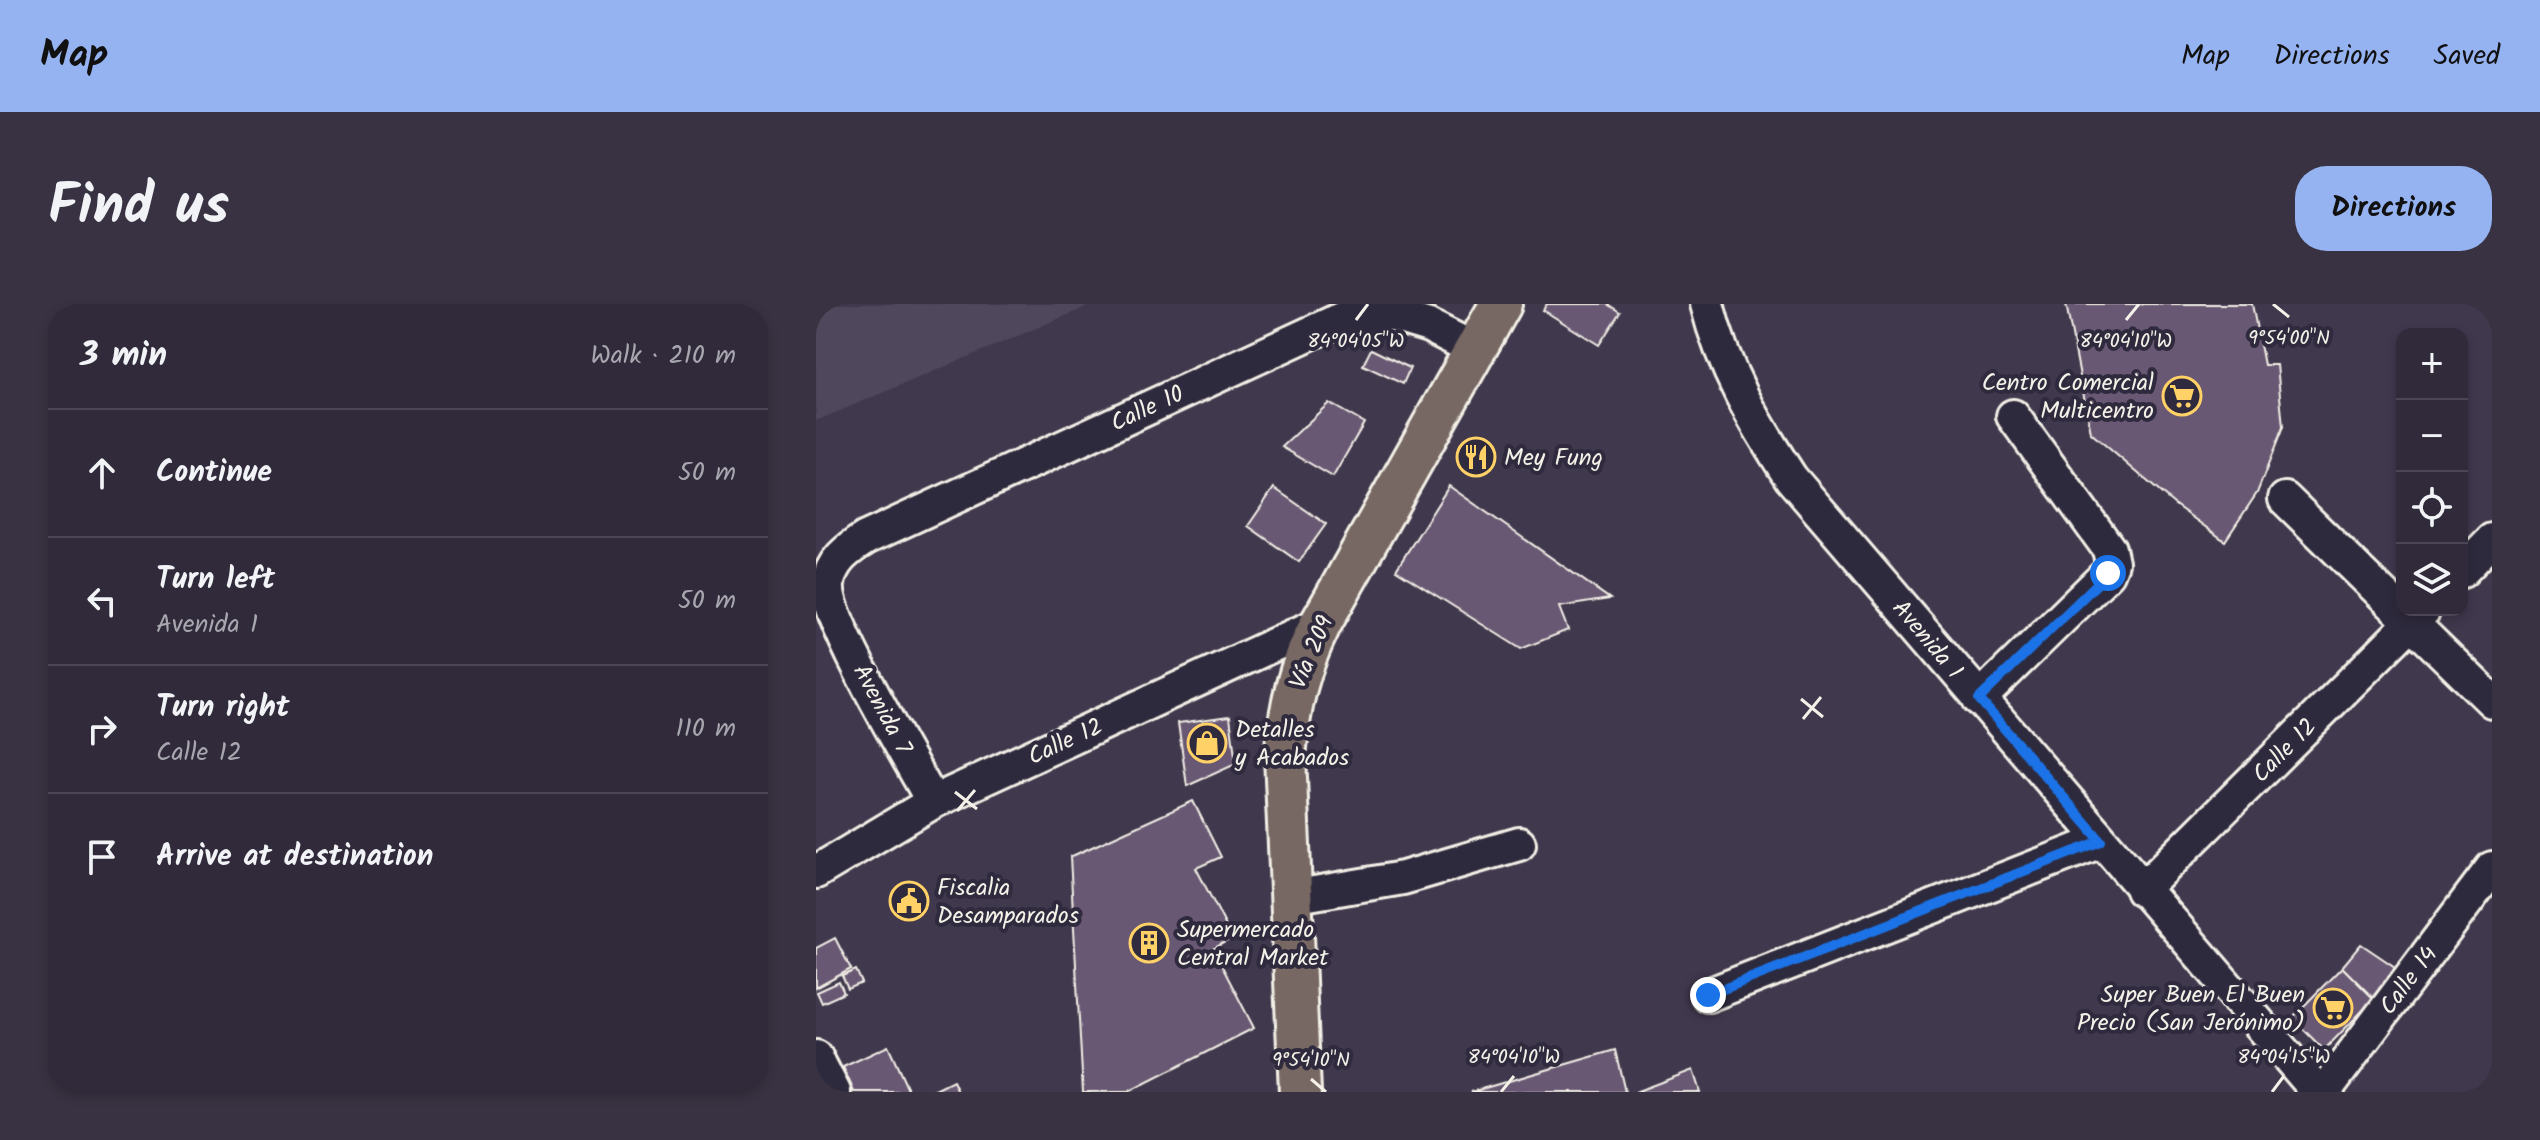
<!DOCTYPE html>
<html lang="en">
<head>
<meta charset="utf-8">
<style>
	body { margin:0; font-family:Kalam,sans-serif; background:#383242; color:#f1f3f6 }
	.controls { position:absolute; right:24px; top:24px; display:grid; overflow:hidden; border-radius:16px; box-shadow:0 4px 12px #0003 }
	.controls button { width:72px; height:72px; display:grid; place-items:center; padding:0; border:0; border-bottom:2px solid #4b4654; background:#302a3a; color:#f1f3f6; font:40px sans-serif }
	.stop { position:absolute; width:24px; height:24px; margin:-18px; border:6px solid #1a73e8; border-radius:50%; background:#fff }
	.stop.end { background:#1a73e8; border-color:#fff; box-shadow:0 2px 8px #0008 }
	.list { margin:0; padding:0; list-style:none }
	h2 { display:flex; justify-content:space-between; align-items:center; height:104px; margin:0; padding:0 32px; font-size:34px }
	h2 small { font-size:26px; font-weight:400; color:#a8a7af }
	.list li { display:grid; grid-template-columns:52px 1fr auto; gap:24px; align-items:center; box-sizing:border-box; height:128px; padding:0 32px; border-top:2px solid #4b4654 }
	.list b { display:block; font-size:30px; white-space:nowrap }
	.list p { margin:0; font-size:26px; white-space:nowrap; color:#a8a7af }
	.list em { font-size:26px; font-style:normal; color:#a8a7af }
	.icon { flex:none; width:44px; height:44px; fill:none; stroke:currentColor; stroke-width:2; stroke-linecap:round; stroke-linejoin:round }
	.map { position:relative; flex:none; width:1676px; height:788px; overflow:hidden; border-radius:32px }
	header { display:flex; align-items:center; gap:48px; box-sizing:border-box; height:112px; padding:0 40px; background:#95b2f1; color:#111 }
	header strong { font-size:38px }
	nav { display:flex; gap:44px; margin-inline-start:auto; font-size:28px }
	.intro { display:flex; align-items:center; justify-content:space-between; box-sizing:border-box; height:192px; padding:0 48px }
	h1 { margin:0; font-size:56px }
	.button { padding:20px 36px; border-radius:32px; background:#95b2f1; color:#111; font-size:28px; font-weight:700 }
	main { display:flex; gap:48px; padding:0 48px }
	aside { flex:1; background:#302a3a; border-radius:32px; box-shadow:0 4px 12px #0003 }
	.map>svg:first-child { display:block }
	.built { fill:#4f465b }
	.building { fill:#695873; stroke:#f4f1e8; stroke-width:2 }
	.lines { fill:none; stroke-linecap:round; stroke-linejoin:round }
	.minor-casing { stroke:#f4f1e8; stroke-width:38 }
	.major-casing { stroke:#f4f1e8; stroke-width:46 }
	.minor { stroke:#2f2a3d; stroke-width:32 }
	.major { stroke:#776864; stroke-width:40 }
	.route { stroke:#1a73e8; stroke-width:10 }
	.ticks { fill:none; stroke:#f4f1e8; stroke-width:3 }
	.labels { text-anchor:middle; stroke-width:8; stroke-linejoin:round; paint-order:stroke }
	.poi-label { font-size:24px; fill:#f4f1e8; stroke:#2f2a3d; text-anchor:start }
	.street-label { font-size:24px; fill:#f4f1e8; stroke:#2f2a3d }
	.ticks-label { font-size:20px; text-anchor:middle; fill:#f4f1e8; stroke:#2f2a3d; stroke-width:8; stroke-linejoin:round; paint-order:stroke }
</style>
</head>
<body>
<header>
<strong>Map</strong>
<nav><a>Map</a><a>Directions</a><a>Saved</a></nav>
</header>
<div class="intro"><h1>Find us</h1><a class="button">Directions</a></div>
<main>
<aside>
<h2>3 min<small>Walk · 210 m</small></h2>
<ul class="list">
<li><svg class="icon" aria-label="ahead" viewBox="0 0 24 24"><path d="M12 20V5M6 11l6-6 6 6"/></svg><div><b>Continue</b></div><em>50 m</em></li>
<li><svg class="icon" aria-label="left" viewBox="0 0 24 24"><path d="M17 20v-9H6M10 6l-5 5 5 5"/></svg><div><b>Turn left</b><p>Avenida 1</p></div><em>50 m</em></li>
<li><svg class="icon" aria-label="right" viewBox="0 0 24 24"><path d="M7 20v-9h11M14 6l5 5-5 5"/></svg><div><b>Turn right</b><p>Calle 12</p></div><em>110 m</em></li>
<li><svg class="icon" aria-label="arrive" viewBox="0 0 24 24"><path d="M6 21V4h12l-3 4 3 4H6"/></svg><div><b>Arrive at destination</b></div></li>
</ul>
</aside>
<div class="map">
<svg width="1676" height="788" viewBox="0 0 1676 788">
	<rect width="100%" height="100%" fill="#40384d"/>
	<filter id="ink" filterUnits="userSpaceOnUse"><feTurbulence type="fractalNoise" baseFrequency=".0125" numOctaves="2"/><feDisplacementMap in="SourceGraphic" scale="16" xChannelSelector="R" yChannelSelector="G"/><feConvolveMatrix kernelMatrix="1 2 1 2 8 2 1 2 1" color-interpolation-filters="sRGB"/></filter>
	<g filter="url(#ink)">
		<!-- built -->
		<path class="built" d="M0 0H278L0 117Z"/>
		<!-- building -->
		<g class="building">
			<path d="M731 0H791L804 8 783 41 727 6Z"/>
			<path d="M1250 0H1436L1448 61H1461L1467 123 1441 189 1409 237 1359 201 1275 129Z"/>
			<path d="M555 45 594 64 587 80 547 61Z"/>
			<path d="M513 99 548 119 517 173 466 143Z"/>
			<path d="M633 182 794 295 743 303 752 326 705 345 580 266Z"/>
			<path d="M458 184 510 220 483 258 432 222Z"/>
			<path d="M414 412 420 460 371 482 362 419Z"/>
			<path d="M377 497 405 553 380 564 416 634 397 645 438 724 312 788H267L254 553Z"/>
			<path d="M19 634 35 665 0 684V644Z"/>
			<path d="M1545 640 1582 665 1558 695 1526 663Z"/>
			<path d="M1526 663 1558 695 1508 746 1476 714Z"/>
			<path d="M40 666 46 679 32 685 26 672Z"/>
			<path d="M23 678 28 689 6 699 1 688Z"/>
			<path d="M72 742 93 788H38L27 763Z"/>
			<path d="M799 746 809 788H655Z"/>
			<path d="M877 766 884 788H819Z"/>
			<path d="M137 777 142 788H115Z"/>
		</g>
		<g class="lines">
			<!-- minor casing -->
			<g class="minor-casing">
				<g id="minor">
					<path d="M891 0C907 65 939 119 975 174L1502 788"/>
					<path d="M1469 195 1676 397"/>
					<path d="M1646 267 1676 236"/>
					<path d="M1163 395 1292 269 1296 259 1293 245 1197 112"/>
					<path d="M117 498C96 460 8 313 12 280 15 257 32 245 50 234L527 14 570 9 613 22 660 46"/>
					<path d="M0 568 117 498 505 319"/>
					<path d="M1326 586 1608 306"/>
					<path d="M475 593 587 574 703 540"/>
					<path d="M892 691 1285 537"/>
					<path d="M0 753 18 788"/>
					<path d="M1508 788 1676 564"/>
				</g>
			</g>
			<!-- major casing -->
			<g class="major-casing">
				<path id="major" d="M484 788 469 452C474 400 482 365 505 319L685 0"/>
			</g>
			<!-- minor -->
			<use href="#minor" class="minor"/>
			<!-- major -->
			<use href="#major" class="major"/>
		</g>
	</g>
	<g class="lines" filter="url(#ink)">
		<!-- route -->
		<path class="route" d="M892 691 1285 537 1163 395 1292 269"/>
	</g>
	<!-- ticks -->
	<path class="ticks" d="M1457 0 1473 13M540 16 552 0M1310 16 1323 0M985 395 1007 413M987 415 1005 393M139 488 161 505M141 507 159 486M495 775 510 788M685 788 698 772M1456 788 1468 772"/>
	<!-- icons -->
	<defs>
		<g id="supermarket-ring" transform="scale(2)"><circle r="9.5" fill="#2f2a3d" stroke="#ffd166" stroke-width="1.5"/><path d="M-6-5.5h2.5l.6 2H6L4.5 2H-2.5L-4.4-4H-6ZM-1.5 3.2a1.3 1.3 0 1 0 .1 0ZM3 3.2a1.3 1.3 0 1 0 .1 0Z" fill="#ffd166"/></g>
		<g id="restaurant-ring" transform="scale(2)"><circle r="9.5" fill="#2f2a3d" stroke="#ffd166" stroke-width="1.5"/><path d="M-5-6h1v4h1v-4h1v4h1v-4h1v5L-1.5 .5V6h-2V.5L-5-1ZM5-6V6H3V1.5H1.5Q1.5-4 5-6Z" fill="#ffd166"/></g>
		<g id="shop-ring" transform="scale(2)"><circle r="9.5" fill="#2f2a3d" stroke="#ffd166" stroke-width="1.5"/><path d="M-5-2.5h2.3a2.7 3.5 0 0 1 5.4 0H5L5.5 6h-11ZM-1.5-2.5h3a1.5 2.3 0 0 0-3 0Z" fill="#ffd166"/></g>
		<g id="civic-ring" transform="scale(2)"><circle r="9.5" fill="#2f2a3d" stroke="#ffd166" stroke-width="1.5"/><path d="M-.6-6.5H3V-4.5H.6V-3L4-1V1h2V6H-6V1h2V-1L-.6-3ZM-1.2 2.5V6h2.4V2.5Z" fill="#ffd166"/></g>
		<g id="building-ring" transform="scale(2)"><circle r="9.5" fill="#2f2a3d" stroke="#ffd166" stroke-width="1.5"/><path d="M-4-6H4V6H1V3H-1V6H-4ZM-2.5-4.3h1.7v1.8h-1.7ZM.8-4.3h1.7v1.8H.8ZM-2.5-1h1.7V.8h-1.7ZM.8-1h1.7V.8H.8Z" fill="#ffd166"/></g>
	</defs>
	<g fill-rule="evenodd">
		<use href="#supermarket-ring" x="1366" y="92"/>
		<use href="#restaurant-ring" x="660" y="153"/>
		<use href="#shop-ring" x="391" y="439"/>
		<use href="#civic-ring" x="93" y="597"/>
		<use href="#building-ring" x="333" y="639"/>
		<use href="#supermarket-ring" x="1517" y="704"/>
	</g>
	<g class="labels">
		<!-- poi labels -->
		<g class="poi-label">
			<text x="1338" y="86" text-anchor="end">Centro Comercial<tspan x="1338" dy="28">Multicentro</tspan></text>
			<text x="688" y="161">Mey Fung</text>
			<text x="419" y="433">Detalles<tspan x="419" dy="28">y Acabados</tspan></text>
			<text x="121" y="591">Fiscalia<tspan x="121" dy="28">Desamparados</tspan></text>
			<text x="361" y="633">Supermercado<tspan x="361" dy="28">Central Market</tspan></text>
			<text x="1489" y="698" text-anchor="end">Super Buen El Buen<tspan x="1489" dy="28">Precio (San Jerónimo)</tspan></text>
		</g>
		<!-- street labels -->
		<g class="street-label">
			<text transform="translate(331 104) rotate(-25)" y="8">Calle 10</text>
			<text transform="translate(1112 335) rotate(50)" y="8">Avenida 1</text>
			<text transform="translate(495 348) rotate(-67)" y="8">Vía 209</text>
			<text transform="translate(67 405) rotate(62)" y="8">Avenida 7</text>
			<text transform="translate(249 437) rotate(-25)" y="8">Calle 12</text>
			<text transform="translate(1468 446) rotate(-45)" y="8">Calle 12</text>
			<text transform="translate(1592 676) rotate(-53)" y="8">Calle 14</text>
		</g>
	</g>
	<g class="ticks-label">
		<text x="1473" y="40">9°54'00"N</text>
		<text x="540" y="43">84°04'05"W</text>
		<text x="1310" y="43">84°04'10"W</text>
		<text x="698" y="759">84°04'10"W</text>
		<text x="1468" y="759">84°04'15"W</text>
		<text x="495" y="762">9°54'10"N</text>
	</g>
</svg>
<div class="controls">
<button>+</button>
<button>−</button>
<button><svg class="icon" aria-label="locate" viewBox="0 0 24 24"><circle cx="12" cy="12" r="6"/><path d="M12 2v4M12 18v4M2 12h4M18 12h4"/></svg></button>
<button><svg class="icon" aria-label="layers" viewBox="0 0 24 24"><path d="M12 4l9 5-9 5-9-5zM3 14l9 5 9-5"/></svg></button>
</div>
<div class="stop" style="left:1292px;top:269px"></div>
<div class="stop end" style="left:892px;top:691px"></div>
</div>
</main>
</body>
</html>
